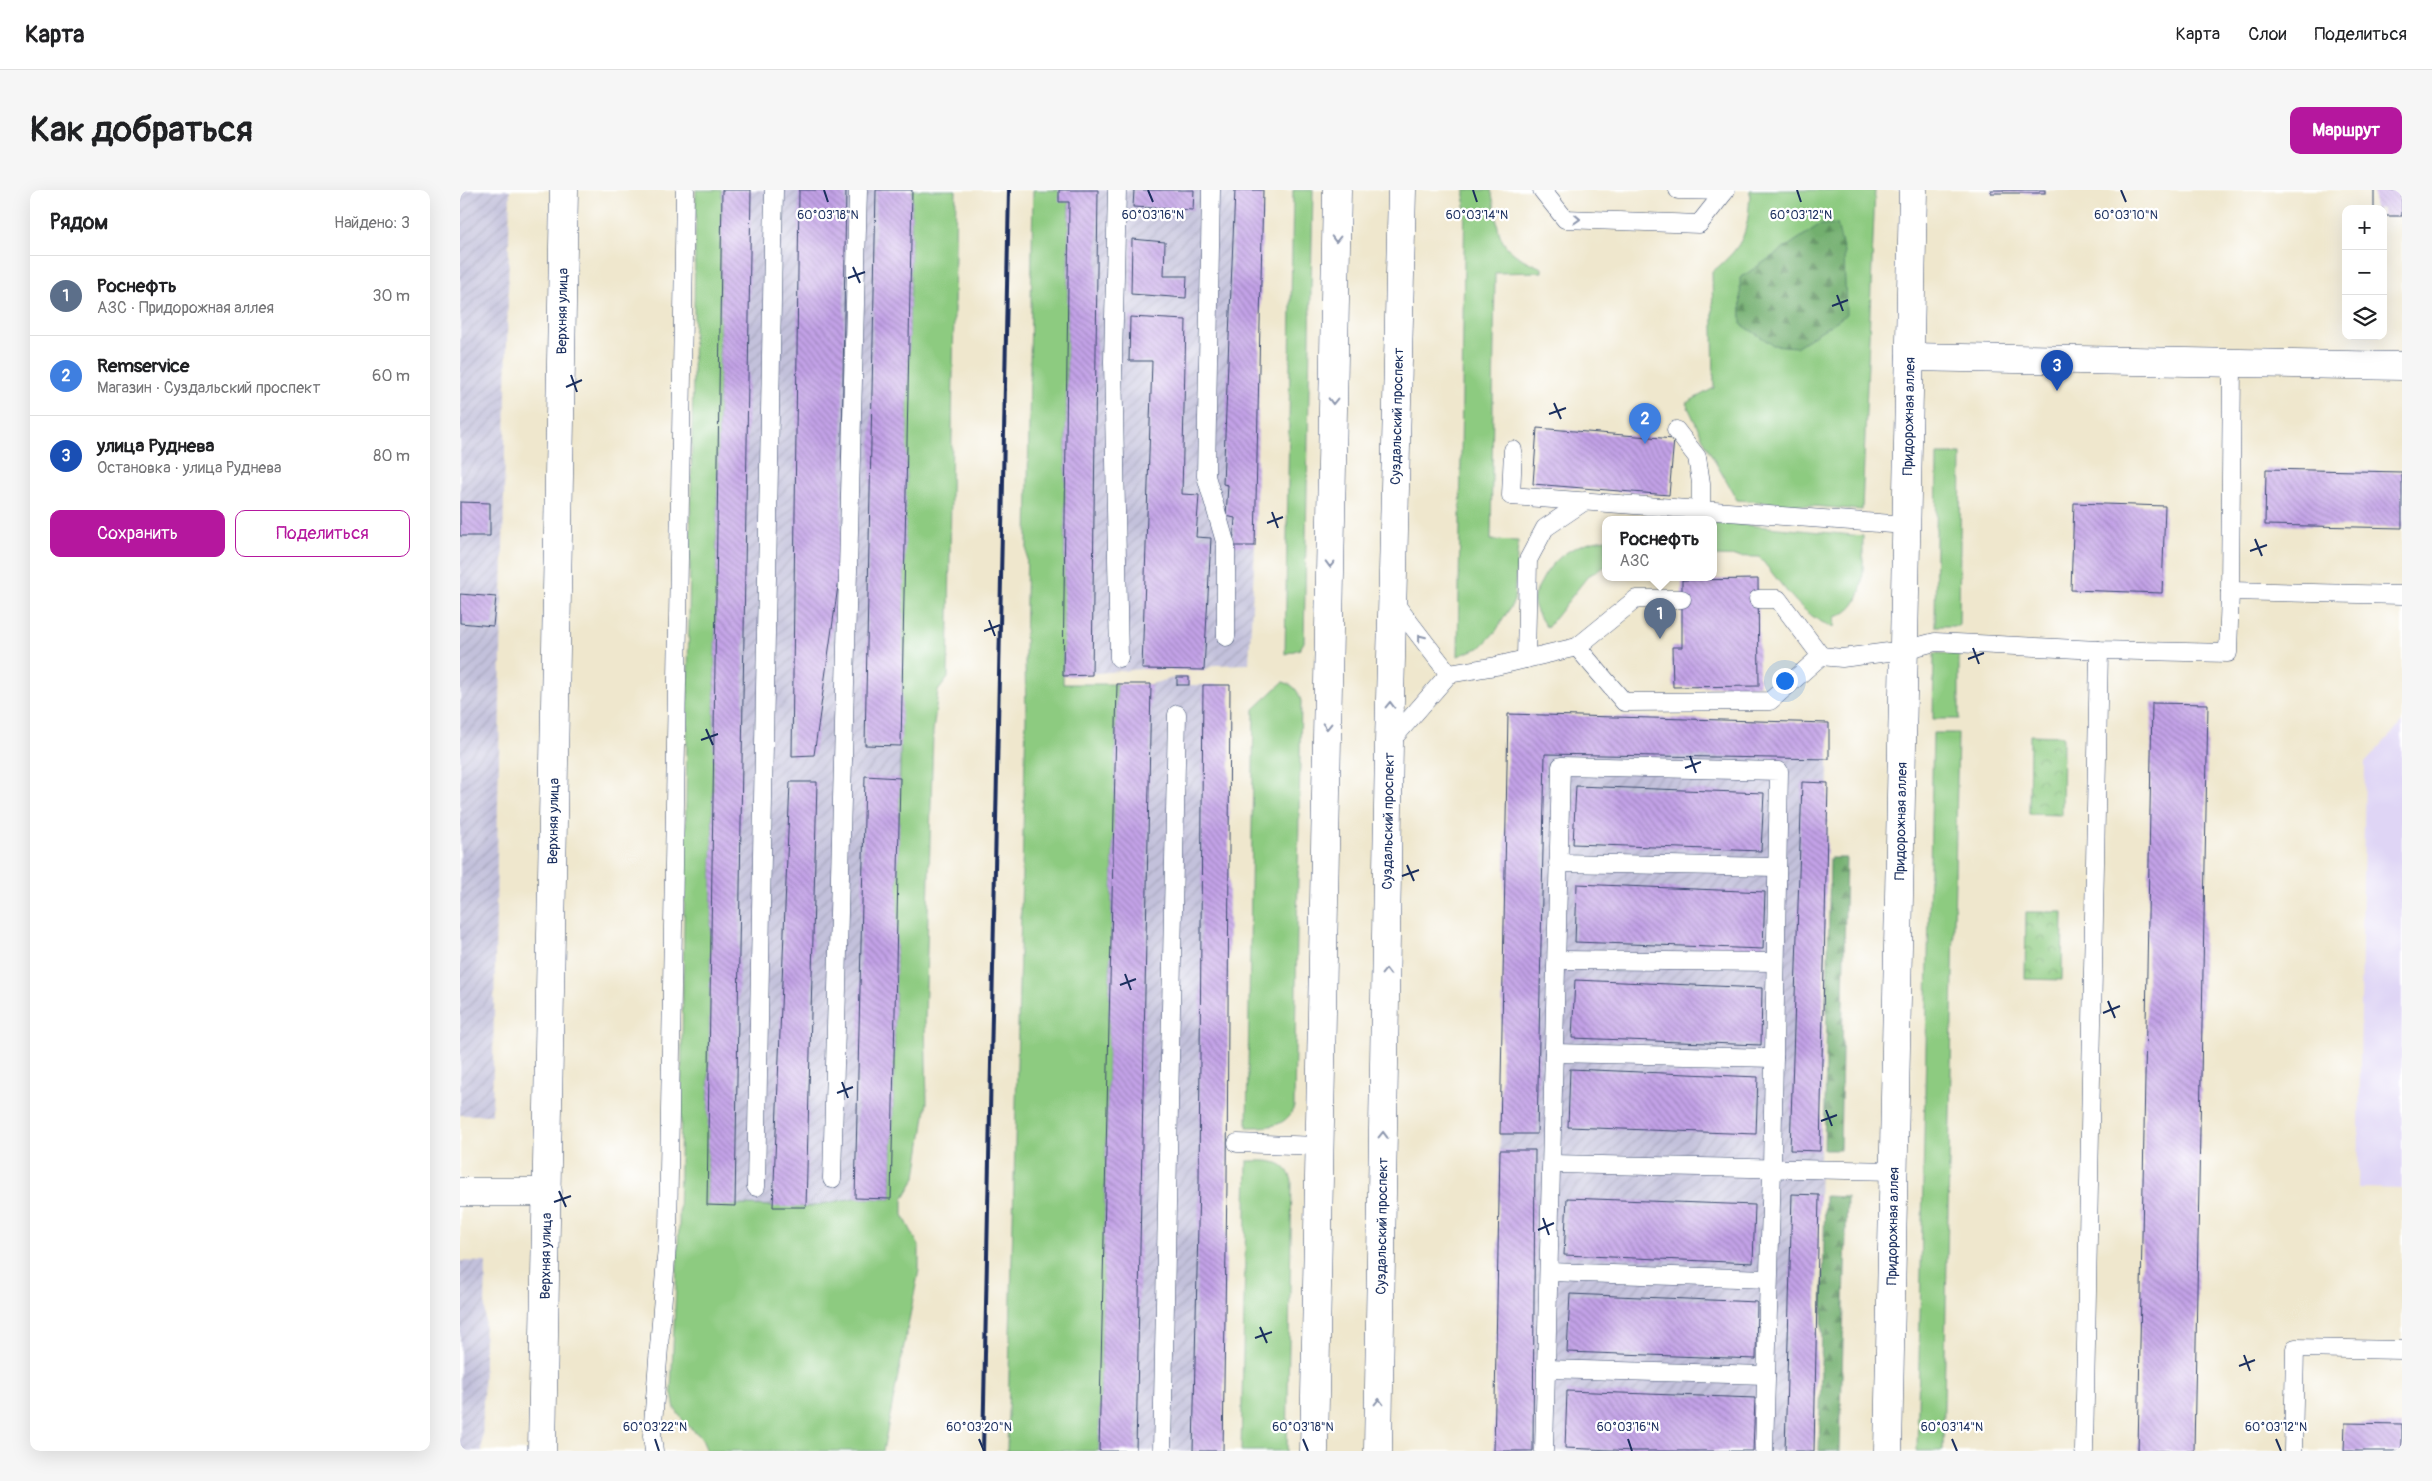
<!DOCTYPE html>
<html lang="ru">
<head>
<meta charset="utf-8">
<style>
	body { margin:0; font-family:Pangolin,sans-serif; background:#f6f6f6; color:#202124 }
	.controls { position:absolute; right:15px; top:15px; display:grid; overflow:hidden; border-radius:10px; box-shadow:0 5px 20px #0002 }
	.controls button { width:45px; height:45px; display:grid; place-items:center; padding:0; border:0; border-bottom:1px solid #e0e0e0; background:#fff; color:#202124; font:25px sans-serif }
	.you { position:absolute; left:1324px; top:490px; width:18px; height:18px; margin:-12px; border:4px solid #fff; border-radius:50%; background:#1a73e8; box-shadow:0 0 0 8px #1a73e833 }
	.badge { display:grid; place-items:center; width:32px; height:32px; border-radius:50%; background:#b5179e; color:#fff; font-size:16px; font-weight:700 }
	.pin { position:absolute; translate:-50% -41px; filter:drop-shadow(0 1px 2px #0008) }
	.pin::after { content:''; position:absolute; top:26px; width:18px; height:15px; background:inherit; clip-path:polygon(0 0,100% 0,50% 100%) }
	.popup { position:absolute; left:1142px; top:326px; width:115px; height:65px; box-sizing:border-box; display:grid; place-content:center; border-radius:10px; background:#fff; filter:drop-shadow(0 1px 4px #0005); font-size:16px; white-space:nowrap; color:#757577 }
	.popup b { font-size:19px; color:#202124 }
	.popup::after { content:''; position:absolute; left:50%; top:100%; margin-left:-10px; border:10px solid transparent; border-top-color:#fff }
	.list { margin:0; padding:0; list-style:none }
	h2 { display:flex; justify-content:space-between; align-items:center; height:65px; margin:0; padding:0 20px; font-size:21px }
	h2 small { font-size:16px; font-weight:400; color:#757577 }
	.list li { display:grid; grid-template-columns:32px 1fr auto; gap:15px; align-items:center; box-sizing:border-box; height:80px; padding:0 20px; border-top:1px solid #e0e0e0 }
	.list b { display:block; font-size:19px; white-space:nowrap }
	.list p { margin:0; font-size:16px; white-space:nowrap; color:#757577 }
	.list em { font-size:16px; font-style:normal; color:#757577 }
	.actions { display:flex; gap:10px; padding:15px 20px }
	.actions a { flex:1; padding:11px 0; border:1px solid #b5179e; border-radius:10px; text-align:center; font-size:18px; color:#b5179e }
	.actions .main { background:#b5179e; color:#fff }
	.icon { flex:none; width:28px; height:28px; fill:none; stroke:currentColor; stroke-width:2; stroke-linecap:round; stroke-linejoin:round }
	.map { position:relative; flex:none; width:1942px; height:1261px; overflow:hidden; border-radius:10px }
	header { display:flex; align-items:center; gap:30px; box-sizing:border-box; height:70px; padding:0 25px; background:#fff; border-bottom:1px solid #e0e0e0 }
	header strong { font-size:24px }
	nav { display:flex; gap:28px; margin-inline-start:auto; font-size:18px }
	.intro { display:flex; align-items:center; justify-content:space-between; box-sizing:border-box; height:120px; padding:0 30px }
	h1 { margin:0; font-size:35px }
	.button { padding:12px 22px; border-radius:10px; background:#b5179e; color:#fff; font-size:18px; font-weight:700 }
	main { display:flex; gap:30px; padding:0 30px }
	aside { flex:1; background:#fff; border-radius:10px; box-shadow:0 5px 20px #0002 }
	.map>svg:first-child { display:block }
	.built { fill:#dfd5f5 }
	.industrial { fill:url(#industrial-furrows) }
	.grass { fill:#8dcb80; stroke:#547d6f }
	.forest { fill:url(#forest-firs); stroke:#466f66 }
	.park { fill:url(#park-crowns); stroke:#547d6f }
	.building { fill:url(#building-back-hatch) }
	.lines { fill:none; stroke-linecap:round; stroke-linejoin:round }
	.service-casing { stroke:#3b4b6f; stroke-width:19 }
	.minor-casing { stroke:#3b4b6f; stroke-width:29 }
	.tertiary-casing { stroke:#3b4b6f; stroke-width:29 }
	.secondary-casing { stroke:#3b4b6f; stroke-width:29 }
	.service { stroke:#fff; stroke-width:18 }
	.minor { stroke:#fff; stroke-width:28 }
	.tertiary { stroke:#fff; stroke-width:28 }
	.secondary { stroke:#fff; stroke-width:28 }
	.rail { stroke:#1b2f5e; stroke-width:4 }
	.oneway { stroke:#8d97ae }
	.ticks { fill:none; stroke:#1b2f5e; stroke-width:2 }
	.labels { text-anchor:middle; stroke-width:4.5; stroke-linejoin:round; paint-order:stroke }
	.street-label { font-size:14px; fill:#1b2f5e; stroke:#fff }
	.ticks-label { font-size:12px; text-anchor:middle; fill:#1b2f5e; stroke:#fff; stroke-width:4.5; stroke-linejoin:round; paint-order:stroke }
</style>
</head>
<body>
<header>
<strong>Карта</strong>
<nav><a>Карта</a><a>Слои</a><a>Поделиться</a></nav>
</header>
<div class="intro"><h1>Как добраться</h1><a class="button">Маршрут</a></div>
<main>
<aside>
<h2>Рядом<small>Найдено: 3</small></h2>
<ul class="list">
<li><span class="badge" style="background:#5c6f8a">1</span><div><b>Роснефть</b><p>АЗС · Придорожная аллея</p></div><em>30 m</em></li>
<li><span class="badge" style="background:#3f7fe0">2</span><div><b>Remservice</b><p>Магазин · Суздальский проспект</p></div><em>60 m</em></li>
<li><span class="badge" style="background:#1a4fb4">3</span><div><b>улица Руднева</b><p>Остановка · улица Руднева</p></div><em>80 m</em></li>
</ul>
<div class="actions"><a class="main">Сохранить</a><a>Поделиться</a></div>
</aside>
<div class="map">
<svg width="1942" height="1261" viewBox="0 0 1942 1261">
	<defs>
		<pattern id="industrial-furrows" width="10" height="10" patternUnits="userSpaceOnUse" patternTransform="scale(1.25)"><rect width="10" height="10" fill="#c3c1db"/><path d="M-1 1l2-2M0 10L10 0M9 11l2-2" fill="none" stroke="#a7a6be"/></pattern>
		<pattern id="forest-firs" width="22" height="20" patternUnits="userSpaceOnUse" patternTransform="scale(1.25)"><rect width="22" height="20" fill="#72af6e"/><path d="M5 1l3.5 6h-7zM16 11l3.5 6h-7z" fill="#5d8f5e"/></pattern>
		<pattern id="park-crowns" width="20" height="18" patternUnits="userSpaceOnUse" patternTransform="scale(1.25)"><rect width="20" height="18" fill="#8dcb80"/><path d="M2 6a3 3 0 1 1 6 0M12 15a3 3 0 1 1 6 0" fill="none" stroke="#72a56c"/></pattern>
		<pattern id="building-back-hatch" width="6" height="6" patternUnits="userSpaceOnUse" patternTransform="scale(1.25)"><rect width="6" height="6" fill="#c3a2e7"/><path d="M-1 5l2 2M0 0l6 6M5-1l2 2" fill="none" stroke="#9e84be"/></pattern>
	</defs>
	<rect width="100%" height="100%" fill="#fff"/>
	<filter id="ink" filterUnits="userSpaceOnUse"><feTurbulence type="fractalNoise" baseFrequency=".02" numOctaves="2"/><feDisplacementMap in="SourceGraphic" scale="10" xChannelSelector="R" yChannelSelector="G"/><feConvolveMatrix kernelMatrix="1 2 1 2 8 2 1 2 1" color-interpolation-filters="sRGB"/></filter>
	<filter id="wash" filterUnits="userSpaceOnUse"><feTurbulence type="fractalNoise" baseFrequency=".0096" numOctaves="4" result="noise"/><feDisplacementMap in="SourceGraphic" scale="20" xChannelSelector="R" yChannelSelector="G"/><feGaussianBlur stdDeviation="1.12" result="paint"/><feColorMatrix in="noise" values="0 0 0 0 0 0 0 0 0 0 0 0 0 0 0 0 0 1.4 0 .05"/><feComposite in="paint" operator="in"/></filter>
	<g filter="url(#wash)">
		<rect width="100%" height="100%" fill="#efe7cd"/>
		<!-- built -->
		<path class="built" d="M1942 532V999L1898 998 1905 573Z"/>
		<!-- industrial -->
		<g class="industrial">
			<path d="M0 0H50L32 925H0Z"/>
			<path d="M262 0H452L431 1009 395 1008 346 1017 247 1015Z"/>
			<path d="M599 0H803L795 356 789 474 755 475 744 480 682 479 603 486 609 12H599Z"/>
			<path d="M717 487H729V495H770L767 991 763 1261H639L657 494H691Z"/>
			<path d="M1048 524 1369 533 1354 1261H1034Z"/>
			<path d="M0 1071 26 1072 22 1261H0Z"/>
		</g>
		<!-- grass -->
		<g class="grass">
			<path d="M236 0H262L247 1014 346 1017 395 1008 431 1009 452 0H496L488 488 478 501 473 542 465 832 467 912 456 987 443 1009V1025L459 1056V1080L423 1261H247L241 1247 225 1233 215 1219 211 1199 219 1035Z"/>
			<path d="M573 0H599L609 12 603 494H657L639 1261H547L566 528 565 468Z"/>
			<path d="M833 0H853L844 452 840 459 825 464Z"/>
			<path d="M1005 0H1031C1042 46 1031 57 1082 78V82L1035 83 1031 350 1058 351 1054 411 1036 441 1021 457 998 466Z"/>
			<path d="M1290 0H1415L1402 320 1277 310 1248 259 1226 213 1254 198 1252 82C1286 54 1288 42 1290 0Z"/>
			<path d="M1477 264H1501L1499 436H1475Z"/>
			<path d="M1254 332 1403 346C1402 375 1410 418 1375 427L1374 437C1342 428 1320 391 1299 367L1254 366Z"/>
			<path d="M1146 349V376L1128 386 1087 438C1081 430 1072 416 1074 406 1075 402 1079 396 1081 392 1094 365 1118 352 1146 349Z"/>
			<path d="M1474 463 1499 464V529H1473Z"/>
			<path d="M823 492C834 495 838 500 841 511L834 917C826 938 807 937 787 937L794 519Z"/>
			<path d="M1473 543H1498L1483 1261H1457Z"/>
			<path d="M787 971C807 971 826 968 832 991L827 1261H781Z"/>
		</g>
		<!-- forest -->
		<g class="forest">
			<path d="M1377 34 1384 62 1386 125 1336 157 1313 155 1281 134 1280 88 1359 35Z"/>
			<path d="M1370 668H1386L1380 960H1364Z"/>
			<path d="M1365 1006 1387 1007 1380 1261H1359Z"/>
		</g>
		<!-- park -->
		<g class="park">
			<path d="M1570 545 1603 546 1602 625 1569 624Z"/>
			<path d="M1566 722H1603L1602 790 1565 789Z"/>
		</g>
		<g id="blocks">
			<!-- building -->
			<g class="building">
				<path d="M262 0H291L275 1016 247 1015Z"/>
				<path d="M339 0H386L380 382 354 565 332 566Z"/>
				<path d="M416 0H452L441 556 405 555Z"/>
				<path d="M599 0H638L632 485 603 486 609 12H599Z"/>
				<path d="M674 0H734L733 20 673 17Z"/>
				<path d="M775 0H803L795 356H773L775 328 766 326 768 295 763 294Z"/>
				<rect x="1531" y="0" width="54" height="3"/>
				<path d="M1914 0H1942V26H1923V19H1914Z"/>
				<path d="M672 49 705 52 704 86H727L726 108 671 104Z"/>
				<path d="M670 127 726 130 722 304 739 305 736 347 751 348 744 480 682 479 692 171H669Z"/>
				<path d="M1077 238 1214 249 1209 305 1073 294Z"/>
				<path d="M1806 279 1942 282V338L1805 335Z"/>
				<path d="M0 312 30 313V346H0Z"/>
				<path d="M1614 313 1705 316 1702 403 1611 400Z"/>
				<path d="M1298 389 1299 496 1213 497 1212 457H1222V390Z"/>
				<path d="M0 404 36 407 33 436 0 433Z"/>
				<rect x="717" y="487" width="12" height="8"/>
				<path d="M657 494H691L676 1261H639Z"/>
				<path d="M743 495H770L767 991 763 1261H733L739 991Z"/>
				<path d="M1692 513 1748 514 1734 1261H1678Z"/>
				<path d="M1048 524 1369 533V569L1085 564 1077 944H1040Z"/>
				<path d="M405 586 440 588 431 1009 395 1008Z"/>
				<path d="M330 592H357L346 1017H313Z"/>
				<path d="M1342 592 1368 593 1360 961 1330 960Z"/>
				<path d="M1116 596 1304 603 1301 661 1113 654Z"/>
				<path d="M1117 694 1305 702 1303 759 1115 752Z"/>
				<path d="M1115 790 1302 798 1301 855 1112 848Z"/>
				<path d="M1110 879 1298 887 1296 944 1108 937Z"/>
				<path d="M1040 960H1075L1073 1261H1034Z"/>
				<path d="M1332 1004 1359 1005 1354 1261H1325Z"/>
				<path d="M1107 1008 1295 1015 1293 1073 1104 1065Z"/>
				<path d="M1110 1104 1297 1112 1296 1169 1107 1162Z"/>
				<path d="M1107 1201 1295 1208 1293 1261H1175L1105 1258Z"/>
				<path d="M1885 1233 1942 1234V1261H1884Z"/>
			</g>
		</g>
	</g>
	<g filter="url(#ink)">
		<use href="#blocks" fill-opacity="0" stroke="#3b4b6f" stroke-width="1"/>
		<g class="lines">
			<!-- service casing -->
			<g class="service-casing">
				<g id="service">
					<path d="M657 0 653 171 659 468"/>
					<path d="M751 0 746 286 766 355V447"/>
					<path d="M1082 0 1105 29 1239 34 1266 0"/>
					<path d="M1218 0 1265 1"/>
					<path d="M1216 240 1237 267 1241 293V319"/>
					<path d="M1053 260 1051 306 1446 335"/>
					<path d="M1770 401 1772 173"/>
					<path d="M1298 409H1318L1361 466"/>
					<path d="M933 411 989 484"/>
					<path d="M1117 457 1164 512 1310 511 1361 466 1382 468 1444 460 1475 452 1639 460 1768 463 1770 401 1942 405"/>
					<path d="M1066 469 1068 370 1085 338 1125 311"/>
					<path d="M929 553 989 484 1036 476 1117 457 1176 409H1222"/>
					<path d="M1098 673 1317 677"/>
					<path d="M1097 770 1315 772"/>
					<path d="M1094 863 1314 868"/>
					<path d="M777 953 859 956"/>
					<path d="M1092 974 1435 981"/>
					<path d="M372 989 398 0"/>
					<path d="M296 997 314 0"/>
					<path d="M1089 1082 1308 1089"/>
					<path d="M1086 1179 1306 1185"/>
					<path d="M194 1261 192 1246 208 1043 225 0"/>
					<path d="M702 1261 717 524"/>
					<path d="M1084 1261 1101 576 1319 581 1312 978 1304 1261"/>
					<path d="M1624 1261 1639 460"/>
					<path d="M1833 1261 1835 1158 1942 1160"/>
				</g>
			</g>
			<!-- minor casing -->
			<g class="minor-casing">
				<g id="minor">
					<path d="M1450 167 1942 176"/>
					<path d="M0 1002H88"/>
				</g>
			</g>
			<!-- tertiary casing -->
			<g class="tertiary-casing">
				<g id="tertiary">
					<path id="s1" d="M82 1261 104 0"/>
					<path id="s2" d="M1428 1261 1453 0"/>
				</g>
			</g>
			<!-- secondary casing -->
			<g class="secondary-casing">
				<g id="secondary">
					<path d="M854 1261 877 0"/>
					<path id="s3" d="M918 1261 929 553 942 0"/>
				</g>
			</g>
			<!-- service -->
			<use href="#service" class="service"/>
			<!-- minor -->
			<use href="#minor" class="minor"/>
			<!-- tertiary -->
			<use href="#tertiary" class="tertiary"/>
			<!-- secondary -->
			<use href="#secondary" class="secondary"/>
			<!-- rail -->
			<path class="rail" d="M523 1261 549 0"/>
		</g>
		<!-- one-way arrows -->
		<defs><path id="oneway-chevron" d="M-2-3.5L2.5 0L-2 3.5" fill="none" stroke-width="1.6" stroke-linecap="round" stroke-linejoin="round" transform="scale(1.25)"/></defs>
		<g class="oneway">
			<use href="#oneway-chevron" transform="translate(1117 29) rotate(2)"/>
			<use href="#oneway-chevron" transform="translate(876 49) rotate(91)"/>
			<use href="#oneway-chevron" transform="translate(873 211) rotate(91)"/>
			<use href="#oneway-chevron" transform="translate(870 374) rotate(91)"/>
			<use href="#oneway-chevron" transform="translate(961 448) rotate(-128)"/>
			<use href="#oneway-chevron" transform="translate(930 515) rotate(-89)"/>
			<use href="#oneway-chevron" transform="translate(867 536) rotate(91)"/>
			<use href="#oneway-chevron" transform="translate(926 782) rotate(-89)"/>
			<use href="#oneway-chevron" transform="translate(923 945) rotate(-89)"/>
			<use href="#oneway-chevron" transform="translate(919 1212) rotate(-89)"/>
		</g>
	</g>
	<!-- ticks -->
	<path class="ticks" d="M364 0 368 12M688 0 693 12M1013 0 1017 12M1337 0 1341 12M1661 0 1666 12M393 77 400 93M388 88 405 82M1377 105 1383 121M1372 116 1388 110M111 185 117 202M106 197 122 190M1094 213 1101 229M1089 224 1106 218M812 322 818 338M807 333 823 327M1795 349 1802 366M1790 361 1807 355M529 430 535 446M524 441 540 435M1513 458 1519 474M1508 469 1524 463M246 539 253 555M241 550 258 544M1230 566 1236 583M1225 578 1241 572M947 675 954 691M942 686 959 680M665 784 671 800M660 795 676 789M1648 811 1655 828M1643 823 1660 816M382 892 388 908M377 903 393 897M1366 920 1372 936M1361 931 1377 925M99 1001 106 1017M94 1012 111 1006M1083 1028 1089 1045M1078 1040 1094 1033M800 1137 807 1153M795 1148 812 1142M1784 1165 1790 1181M1779 1176 1795 1170M195 1249 199 1261M519 1249 524 1261M843 1249 848 1261M1168 1249 1172 1261M1492 1249 1497 1261M1816 1249 1821 1261"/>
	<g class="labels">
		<!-- street labels -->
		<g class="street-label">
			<text dy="5" stroke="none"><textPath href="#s1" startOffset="1140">Верхняя улица</textPath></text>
			<text dy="5" stroke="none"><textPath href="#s3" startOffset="1035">Суздальский проспект</textPath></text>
			<text dy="5" stroke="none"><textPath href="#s2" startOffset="1035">Придорожная аллея</textPath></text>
			<text dy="5" stroke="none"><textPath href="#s3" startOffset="630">Суздальский проспект</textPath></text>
			<text dy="5" stroke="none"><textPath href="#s1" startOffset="630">Верхняя улица</textPath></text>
			<text dy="5" stroke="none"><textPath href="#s2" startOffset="630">Придорожная аллея</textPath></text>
			<text dy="5" stroke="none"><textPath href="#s3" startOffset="225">Суздальский проспект</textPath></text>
			<text dy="5" stroke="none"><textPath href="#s2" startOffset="225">Придорожная аллея</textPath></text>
			<text dy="5" stroke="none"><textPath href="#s1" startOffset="195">Верхняя улица</textPath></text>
		</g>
	</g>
	<g class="ticks-label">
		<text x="368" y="29">60°03'18"N</text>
		<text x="693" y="29">60°03'16"N</text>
		<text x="1017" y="29">60°03'14"N</text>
		<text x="1341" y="29">60°03'12"N</text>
		<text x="1666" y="29">60°03'10"N</text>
		<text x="195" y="1241">60°03'22"N</text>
		<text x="519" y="1241">60°03'20"N</text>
		<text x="843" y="1241">60°03'18"N</text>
		<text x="1168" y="1241">60°03'16"N</text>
		<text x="1492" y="1241">60°03'14"N</text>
		<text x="1816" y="1241">60°03'12"N</text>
	</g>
</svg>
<div class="controls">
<button>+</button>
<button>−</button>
<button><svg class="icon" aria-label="layers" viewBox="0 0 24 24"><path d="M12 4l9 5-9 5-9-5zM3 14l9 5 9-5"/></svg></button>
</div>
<div class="you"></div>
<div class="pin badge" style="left:1200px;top:449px;background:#5c6f8a">1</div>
<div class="popup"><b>Роснефть</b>АЗС</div>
<div class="pin badge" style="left:1185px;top:254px;background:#3f7fe0">2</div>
<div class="pin badge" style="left:1597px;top:201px;background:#1a4fb4">3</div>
</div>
</main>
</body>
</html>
